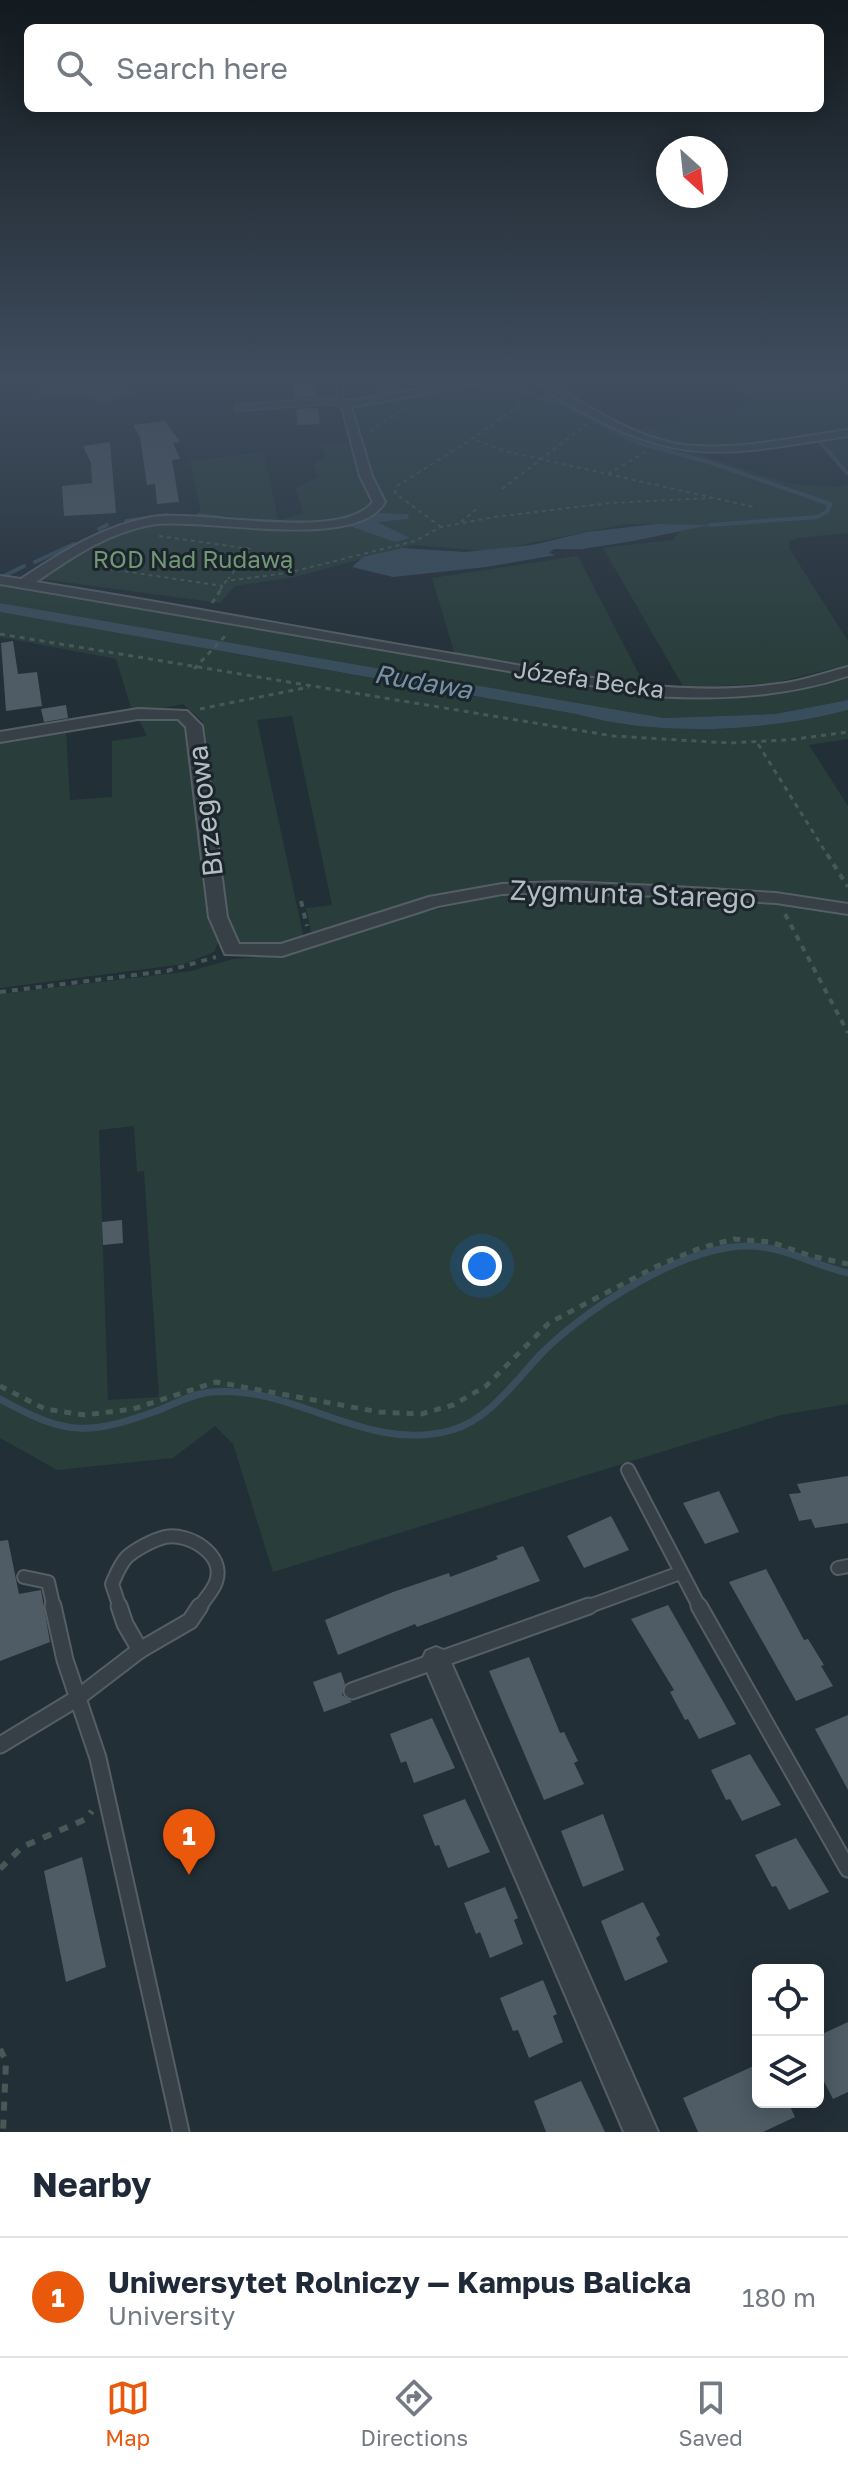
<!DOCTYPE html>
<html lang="en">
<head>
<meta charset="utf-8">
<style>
	body { margin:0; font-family:"Golos Text",sans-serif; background:#f6f6f7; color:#1f2937 }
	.controls { position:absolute; right:24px; bottom:24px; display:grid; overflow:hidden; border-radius:12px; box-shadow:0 4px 20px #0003 }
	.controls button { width:72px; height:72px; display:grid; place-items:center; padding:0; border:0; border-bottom:2px solid #e0e1e3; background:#fff; color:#1f2937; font:40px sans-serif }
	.compass { position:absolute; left:656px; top:136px; width:72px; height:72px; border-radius:50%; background:#fff; box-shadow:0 4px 20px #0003; rotate:153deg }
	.you { position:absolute; left:482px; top:1266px; width:28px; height:28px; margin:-20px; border:6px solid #fff; border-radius:50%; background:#1a73e8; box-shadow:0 0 0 12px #1a73e833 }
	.badge { display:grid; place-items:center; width:52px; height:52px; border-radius:50%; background:#ea580c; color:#fff; font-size:26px; font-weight:700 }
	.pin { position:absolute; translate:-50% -66px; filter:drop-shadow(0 2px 4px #0008) }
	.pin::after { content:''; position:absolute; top:42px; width:28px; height:24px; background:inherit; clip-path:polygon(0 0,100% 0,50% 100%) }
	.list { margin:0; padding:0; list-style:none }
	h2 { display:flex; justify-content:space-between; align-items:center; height:104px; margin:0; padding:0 32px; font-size:34px }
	h2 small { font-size:26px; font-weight:400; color:#747a83 }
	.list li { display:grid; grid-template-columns:52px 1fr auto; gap:24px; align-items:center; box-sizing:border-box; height:120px; padding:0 32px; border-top:2px solid #e0e1e3 }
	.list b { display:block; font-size:30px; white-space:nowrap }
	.list p { margin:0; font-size:26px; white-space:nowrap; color:#747a83 }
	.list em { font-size:26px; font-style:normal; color:#747a83 }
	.icon { flex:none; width:44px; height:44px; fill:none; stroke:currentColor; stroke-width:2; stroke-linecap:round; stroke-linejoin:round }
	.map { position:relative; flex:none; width:848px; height:2132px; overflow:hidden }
	.search { position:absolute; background:#fff; box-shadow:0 4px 20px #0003; left:24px; right:24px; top:24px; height:88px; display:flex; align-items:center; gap:20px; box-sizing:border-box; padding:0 28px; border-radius:12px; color:#747a83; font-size:30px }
	.sheet { height:224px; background:#fff }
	nav { display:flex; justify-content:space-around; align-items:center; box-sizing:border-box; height:112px; border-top:2px solid #e0e1e3; background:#fff; font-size:22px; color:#747a83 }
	nav a { display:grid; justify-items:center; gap:4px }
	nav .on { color:#ea580c }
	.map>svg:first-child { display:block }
	.green { fill:#293d3a; fill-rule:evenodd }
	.water { fill:#394e5c }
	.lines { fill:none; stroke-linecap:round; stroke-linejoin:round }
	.stream-far1 { stroke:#394e5c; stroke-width:4 }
	.stream { stroke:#394e5c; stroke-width:7 }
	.building { fill:#4f5c65 }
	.service-far2-casing { stroke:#555e65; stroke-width:8 }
	.service-far1-casing { stroke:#555e65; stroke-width:16 }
	.service-casing { stroke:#555e65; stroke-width:19 }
	.minor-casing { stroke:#555e65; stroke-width:4 }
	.path-far4 { stroke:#475957; stroke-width:2; stroke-dasharray:4 4; stroke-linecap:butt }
	.path-far3 { stroke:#475957; stroke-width:3; stroke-dasharray:5 5; stroke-linecap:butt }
	.path-far2 { stroke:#475957; stroke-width:4; stroke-dasharray:6 6; stroke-linecap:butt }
	.path-far1 { stroke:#475957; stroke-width:5; stroke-dasharray:7 7; stroke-linecap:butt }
	.path { stroke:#475957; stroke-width:6; stroke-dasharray:9 9; stroke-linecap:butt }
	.service-far2 { stroke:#374047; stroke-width:6 }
	.service-far1 { stroke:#374047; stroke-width:12 }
	.service { stroke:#374047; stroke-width:15 }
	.minor { fill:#374047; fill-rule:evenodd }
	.labels { text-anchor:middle; stroke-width:6; stroke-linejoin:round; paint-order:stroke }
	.far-park-label { font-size:24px; fill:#729775; stroke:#1c252c }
	.far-street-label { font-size:24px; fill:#b2bcc3; stroke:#1c252c }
	.far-water-label { font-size:26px; font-style:italic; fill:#7591a4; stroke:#1c252c }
	.street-label { font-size:28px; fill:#b2bcc3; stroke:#1c252c }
</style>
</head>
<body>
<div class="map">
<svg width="848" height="2132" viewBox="0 0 848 2132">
	<rect width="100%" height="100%" fill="#232f37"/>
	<!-- green -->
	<g class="green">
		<path d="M729 377H831L848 394V430L705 447 670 442 636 429 680 423 678 416 756 407Z"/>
		<path d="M477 384H505L569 402 650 439 791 484 841 487 848 483V533L797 538 790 541 789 548 848 641V665L774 683 684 688 603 548 673 540 679 532 671 524H626L490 551 413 545 295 577 235 586 220 603 40 579 60 564 122 530 176 520 304 531 345 522 381 511 386 503 348 408Z"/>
		<path d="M848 436V472L815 440Z"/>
		<path d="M347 442 375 502 372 508 331 522 278 526 277 522 201 513 190 461 264 452 278 520 303 514 296 488 318 477 313 464 326 457 319 445Z"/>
		<path d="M578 556 645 686 455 655 432 578Z"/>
		<path d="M0 582 573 682 719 694 848 674V700L838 702 775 714 664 718 178 635 208 649 576 714C658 737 766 732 848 710V739L809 745 848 806V905L780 895 493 889 312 936 306 908 332 905 292 716 257 720 304 939C264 950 239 960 224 914L198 726 203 722 183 704 133 714 116 659 0 637V612L29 617 43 611 0 603Z"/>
		<path d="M177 717 185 722 211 917 218 943 214 952 184 964 0 988V741L66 731 70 800 112 797V741L147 736 138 718Z"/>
		<path d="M531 892 739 899 848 913V1404L781 1415 273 1572 233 1444 215 1426 173 1458 57 1470 0 1438V994L191 971 233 959 275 956 397 919 481 899ZM134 1126 137 1172 144 1171 159 1397 108 1400 99 1130Z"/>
	</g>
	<!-- water -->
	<g class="water">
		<path d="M125 384 134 393C97 408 97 395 64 396 54 396 49 399 38 395L44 389 85 390Z"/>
		<path d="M380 513 408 514 409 519 377 522 410 538 395 542 344 524Z"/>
		<path d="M656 524 710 525 633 541 582 549H554L549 553 556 555 486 567 393 577 352 567 363 557 402 548 465 552 532 545 587 532Z"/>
		<path d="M0 603 664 718 775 714 848 700V710C766 732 657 737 576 714L0 612Z"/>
	</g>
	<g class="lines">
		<!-- stream-far1 -->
		<g class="stream-far1">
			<path d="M499 382 502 385"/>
			<path d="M520 392 560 403 638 443 709 462 830 504 827 512 817 517 710 525"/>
			<path d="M823 438 818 440 848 474"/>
			<path d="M199 515 222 518"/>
			<path d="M126 521 167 515"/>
			<path d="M99 529 107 525"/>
			<path d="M35 562 74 544"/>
			<path d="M0 578 24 566"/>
		</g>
		<!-- stream -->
		<path class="stream" d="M0 1399C67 1436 88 1436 159 1410 176 1403 193 1394 211 1392 294 1384 368 1455 452 1430 489 1419 514 1383 539 1356 583 1310 684 1245 749 1246 783 1246 816 1266 848 1273"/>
	</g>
	<!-- building -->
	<g class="building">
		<path d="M313 379 316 396 295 398 293 380Z"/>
		<path d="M318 408 320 424 298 425 296 409Z"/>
		<path d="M165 421 180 442 173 443 180 459 172 460 179 502 157 504 155 484 147 485 140 437 133 425Z"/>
		<path d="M110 442 116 513 64 516 62 486 92 483 91 463 83 446Z"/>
		<path d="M13 641 18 674 37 672 42 706 6 711 1 643Z"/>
		<path d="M66 705 68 718 44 722 41 709Z"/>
		<path d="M122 1220 123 1243 103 1245 102 1222Z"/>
		<path d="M848 1476V1523L815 1528 811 1519 799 1521 789 1494 801 1493 797 1484Z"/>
		<path d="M719 1491 739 1532 705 1544 683 1503Z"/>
		<path d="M611 1516 629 1550 584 1568 567 1536Z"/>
		<path d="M8 1540 19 1594 41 1590 50 1642 0 1661V1541Z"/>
		<path d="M523 1546 540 1581 417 1627 415 1624 338 1655 325 1620 393 1592 449 1573 450 1577 498 1559 496 1556Z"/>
		<path d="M766 1569 804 1640 808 1639 824 1665 821 1666 833 1686 796 1701 729 1582Z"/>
		<path d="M668 1605 736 1724 699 1739 688 1719 685 1720 670 1692 674 1690 631 1619Z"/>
		<path d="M529 1657 560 1733 564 1732 578 1761 574 1763 584 1784 544 1800 489 1671Z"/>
		<path d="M341 1672 345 1684 342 1695 352 1702 324 1712 313 1682Z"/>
		<path d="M848 1715V1790L815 1729Z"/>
		<path d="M432 1718 455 1768 414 1783 406 1761 401 1763 390 1734Z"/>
		<path d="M750 1754 781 1805 742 1821 730 1799 726 1800 711 1770Z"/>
		<path d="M465 1799 490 1852 448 1868 439 1845 435 1846 423 1815Z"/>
		<path d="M603 1814 624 1870 583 1887 561 1831Z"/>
		<path d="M796 1838 829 1892 789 1910 776 1886 772 1887 755 1855Z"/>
		<path d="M82 1857 106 1967 66 1982 44 1871Z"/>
		<path d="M505 1887 518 1918 514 1920 523 1944 490 1958 480 1932 476 1934 464 1903Z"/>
		<path d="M643 1902 660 1935 656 1938 668 1962 625 1981 601 1921Z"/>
		<path d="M543 1980 557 2014 553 2016 563 2042 529 2058 518 2030 513 2031 500 1998Z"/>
		<path d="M848 2022V2092L833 2099 818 2070V2036Z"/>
		<path d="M758 2064V2102H788L795 2117 763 2132H698L683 2098Z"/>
		<path d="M581 2081 605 2132H546L534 2101Z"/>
	</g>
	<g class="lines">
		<!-- service-far2 casing -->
		<g class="service-far2-casing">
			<g id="service-far2">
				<path d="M340 377V401"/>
				<path d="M380 400 382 377"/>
				<path d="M238 408 328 401 348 403"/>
			</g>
		</g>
		<!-- service-far1 casing -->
		<g class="service-far1-casing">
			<g id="service-far1">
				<path d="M628 1470 700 1608"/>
				<path d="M838 1568 848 1566"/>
				<path d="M24 1577 48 1582 54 1608"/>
				<path d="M120 1608 112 1584C116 1575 120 1564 127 1557 136 1549 153 1540 165 1537 189 1532 226 1555 216 1582 213 1591 204 1600 199 1608"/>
				<path d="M584 1608 680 1573"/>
			</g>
		</g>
		<!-- service casing -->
		<g class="service-casing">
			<g id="service">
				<path d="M53 1606 65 1660 98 1758 181 2132"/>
				<path d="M119 1606 125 1624 140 1650"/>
				<path d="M699 1606 848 1869"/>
				<path d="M140 1650 190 1621 200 1606"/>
				<path d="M352 1691 589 1606"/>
				<path d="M0 1745 76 1699 140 1650"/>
			</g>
		</g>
		<!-- minor casing -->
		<g class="minor-casing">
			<g id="minor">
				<path d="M486 377H512L351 407 372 476 385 502C356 553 202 516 150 525 107 533 71 558 36 582 175 604 314 631 453 654 560 671 670 700 778 684 802 681 824 673 848 667V676C785 697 720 700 654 696L0 584V576L21 579C62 552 102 526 152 517 203 509 340 543 373 502L360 476 341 403Z"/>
				<path d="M528 377H541C584 404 633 438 684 445 738 451 795 437 848 430V436C744 451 689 470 591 416 570 405 546 393 528 377Z"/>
				<path d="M138 709 187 711 202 726 227 917 239 944H281L429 897 502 884 563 882 658 886 776 893 848 904V914L776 903 658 896 563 892 502 894 438 906 282 956 225 954 209 917 186 727 178 719H138L0 742V732Z"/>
				<path d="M436 1647 446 1651 658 2132H624L422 1660 426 1651Z"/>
			</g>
		</g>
		<!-- path-far4 -->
		<g class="path-far4">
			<path d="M500 391 517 399 519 405 472 439 505 451 754 507"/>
			<path d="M370 431 406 408"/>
			<path d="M608 474 645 452"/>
			<path d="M502 489 587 424"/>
			<path d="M461 522 480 506"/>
			<path d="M441 527 395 493 397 486 472 439"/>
			<path d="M159 536 251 549 228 579"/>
			<path d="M109 569 223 586"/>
			<path d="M220 590 226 581 287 573 415 541 441 527 495 517 609 503 711 498"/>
		</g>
		<!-- path-far3 -->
		<g class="path-far3">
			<path d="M212 603 222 588"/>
			<path d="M0 634 613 736 729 743 788 740 848 732"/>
			<path d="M194 669 228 633"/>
			<path d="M200 709 309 687"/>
			<path d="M758 744 828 856"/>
		</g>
		<!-- path-far2 -->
		<g class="path-far2">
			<path d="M827 854 848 887"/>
			<path d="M301 901 307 926"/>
			<path d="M785 914 848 1033"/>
			<path d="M0 992 167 971 216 957"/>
		</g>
		<!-- path-far1 -->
		<path class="path-far1" d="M0 1386 45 1409 85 1415 133 1409 216 1382 379 1412 421 1414 453 1405 486 1386 549 1323 655 1267 700 1248 734 1239 771 1242 811 1256 848 1264"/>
		<!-- path -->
		<g class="path">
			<path d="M0 1869 22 1847 86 1819 92 1811"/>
			<path d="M0 2049 6 2061 3 2132"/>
		</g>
		<!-- service-far2 -->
		<use href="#service-far2" class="service-far2"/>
		<!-- service-far1 -->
		<use href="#service-far1" class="service-far1"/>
		<!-- service -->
		<use href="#service" class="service"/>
		<!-- minor -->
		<use href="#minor" class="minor"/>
	</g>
	<!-- sky -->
	<linearGradient id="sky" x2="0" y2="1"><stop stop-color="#131a1e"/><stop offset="0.56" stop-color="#3f4d5e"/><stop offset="1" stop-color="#3f4d5e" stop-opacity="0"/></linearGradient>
	<rect width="848" height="676" fill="url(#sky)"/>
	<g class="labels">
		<!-- far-park labels -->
		<g class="far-park-label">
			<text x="193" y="568">ROD Nad Rudawą</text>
		</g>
		<!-- far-street labels -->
		<g class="far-street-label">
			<text transform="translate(589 680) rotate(8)" y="8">Józefa Becka</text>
		</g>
		<!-- far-water labels -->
		<g class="far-water-label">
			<text transform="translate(423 682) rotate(10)" y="9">Rudawa</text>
		</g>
		<!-- street labels -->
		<g class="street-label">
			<text transform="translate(205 811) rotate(-97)" y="10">Brzegowa</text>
			<text transform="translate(633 894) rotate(2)" y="10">Zygmunta Starego</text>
		</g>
	</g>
</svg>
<div class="controls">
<button><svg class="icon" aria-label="locate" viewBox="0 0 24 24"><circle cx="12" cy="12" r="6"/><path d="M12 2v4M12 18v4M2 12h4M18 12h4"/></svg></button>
<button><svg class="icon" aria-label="layers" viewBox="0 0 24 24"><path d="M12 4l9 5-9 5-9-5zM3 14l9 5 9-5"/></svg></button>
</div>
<svg class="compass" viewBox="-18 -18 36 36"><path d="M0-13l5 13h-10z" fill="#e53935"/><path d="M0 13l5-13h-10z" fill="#747a83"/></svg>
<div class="you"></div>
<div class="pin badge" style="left:189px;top:1875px">1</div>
<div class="search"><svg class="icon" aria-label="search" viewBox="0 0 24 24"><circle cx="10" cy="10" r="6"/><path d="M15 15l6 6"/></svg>Search here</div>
</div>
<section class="sheet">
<h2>Nearby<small></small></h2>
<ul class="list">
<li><span class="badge">1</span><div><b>Uniwersytet Rolniczy — Kampus Balicka</b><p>University</p></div><em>180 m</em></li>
</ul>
</section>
<nav>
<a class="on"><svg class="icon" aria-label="map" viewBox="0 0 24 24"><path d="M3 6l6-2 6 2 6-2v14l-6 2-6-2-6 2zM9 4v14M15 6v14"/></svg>Map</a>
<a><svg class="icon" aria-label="directions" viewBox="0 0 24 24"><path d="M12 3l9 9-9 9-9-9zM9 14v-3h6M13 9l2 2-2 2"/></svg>Directions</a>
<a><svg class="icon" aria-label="saved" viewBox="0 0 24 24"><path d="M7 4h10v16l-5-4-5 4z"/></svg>Saved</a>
</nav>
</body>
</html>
